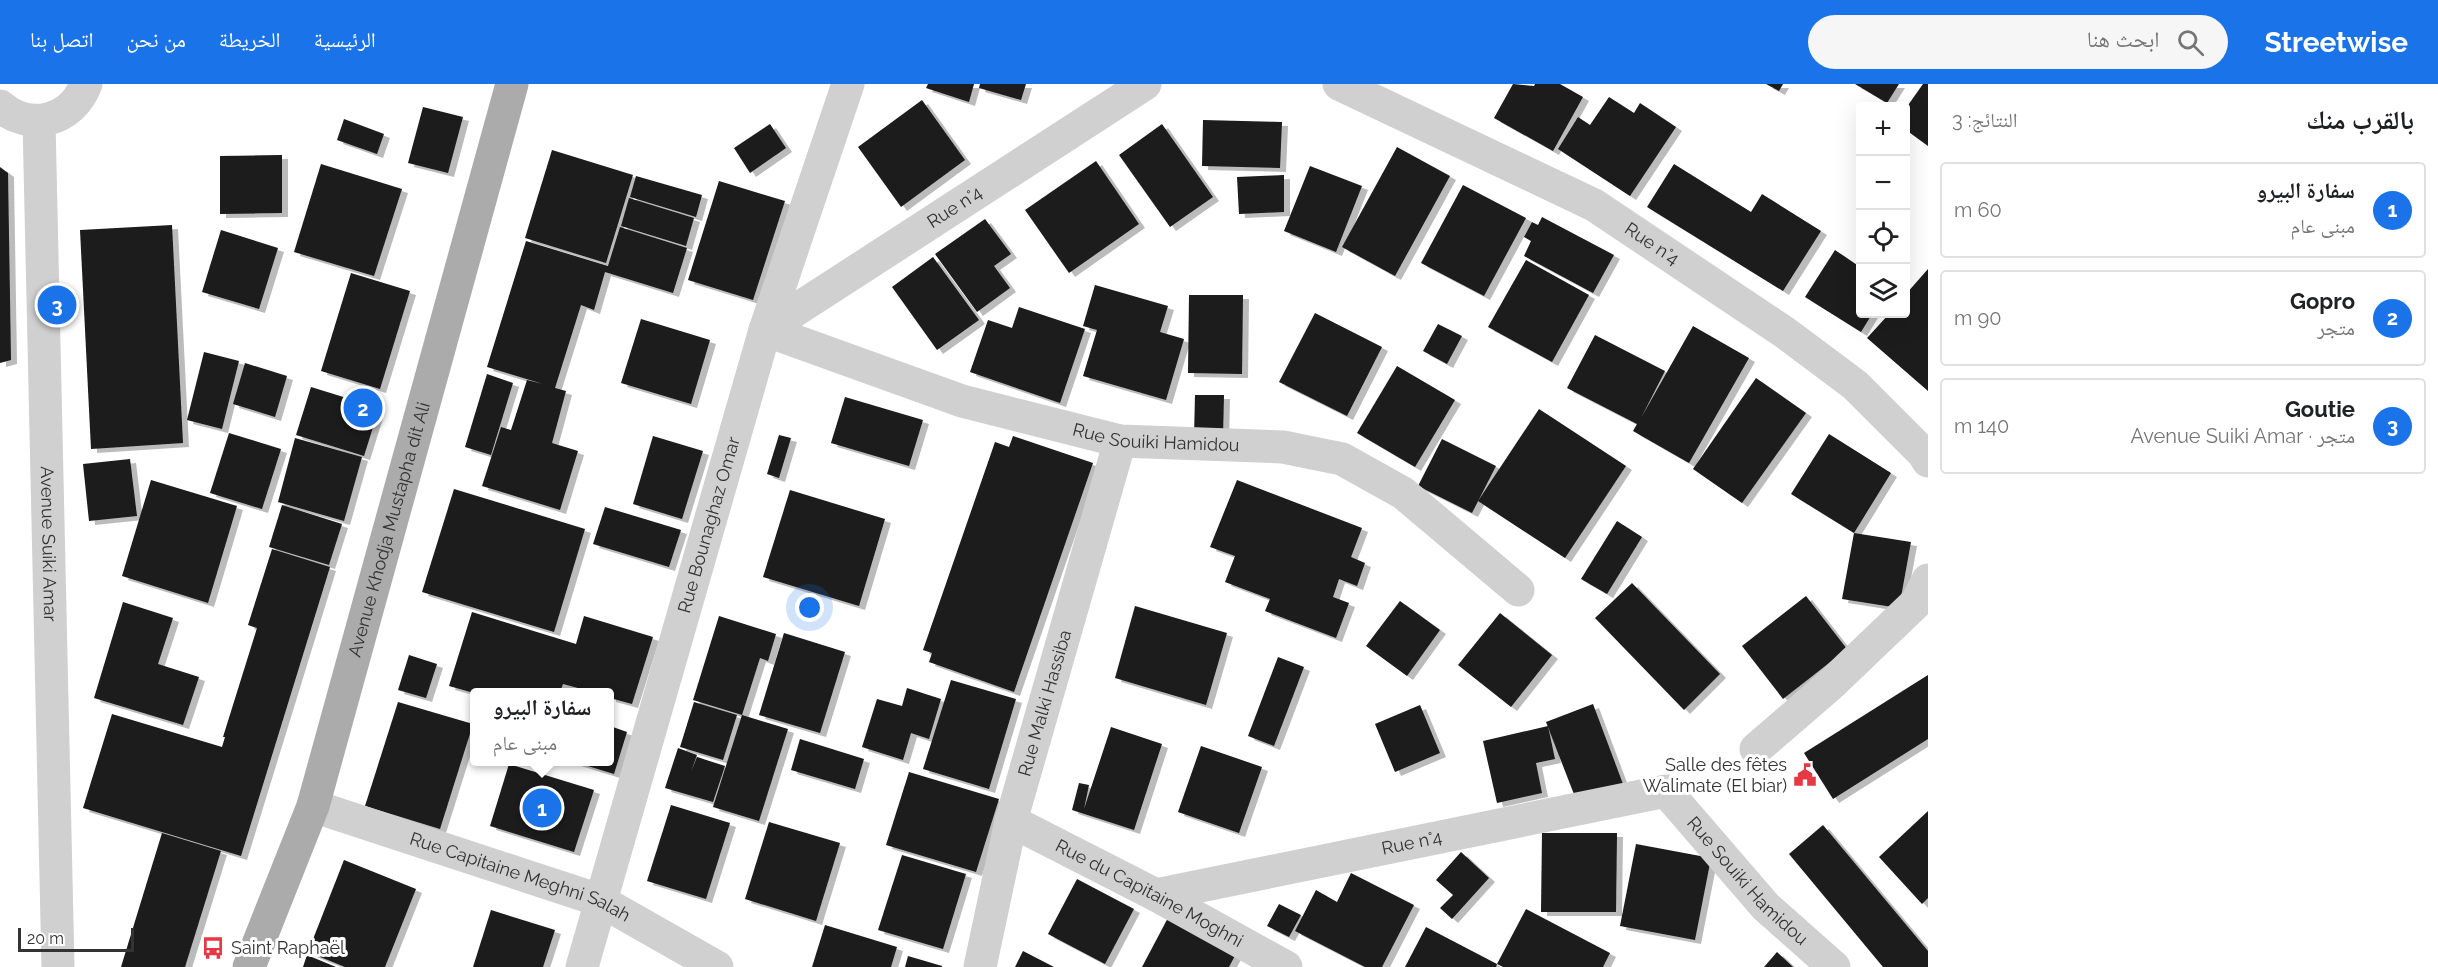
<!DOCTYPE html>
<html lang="ar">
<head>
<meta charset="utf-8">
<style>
	body { margin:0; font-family:Raleway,"Noto Naskh Arabic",sans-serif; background:#f6f6f6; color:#202124; direction:rtl }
	.controls { position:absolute; right:18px; top:18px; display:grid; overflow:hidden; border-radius:6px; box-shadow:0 6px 24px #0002 }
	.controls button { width:54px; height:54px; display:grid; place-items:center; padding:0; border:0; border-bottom:2px solid #e0e0e0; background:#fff; color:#202124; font:30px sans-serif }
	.scale { position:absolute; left:18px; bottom:15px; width:116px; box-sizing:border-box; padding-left:6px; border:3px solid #333; border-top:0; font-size:16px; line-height:21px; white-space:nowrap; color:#333; -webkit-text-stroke:4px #fff; paint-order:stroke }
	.you { position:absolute; left:810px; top:524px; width:21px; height:21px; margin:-15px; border:4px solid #fff; border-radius:50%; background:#1a73e8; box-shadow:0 0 0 9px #1a73e833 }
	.badge { display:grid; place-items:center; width:39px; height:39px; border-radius:50%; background:#1a73e8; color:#fff; font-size:20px; font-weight:700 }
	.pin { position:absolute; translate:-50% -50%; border:3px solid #fff; box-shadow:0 2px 6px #0006 }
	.popup { position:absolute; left:470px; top:604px; width:144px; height:78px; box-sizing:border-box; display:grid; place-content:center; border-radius:6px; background:#fff; filter:drop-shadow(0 2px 4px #0005); font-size:20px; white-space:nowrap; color:#757577 }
	.popup b { font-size:22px; color:#202124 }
	.popup::after { content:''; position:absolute; left:50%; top:100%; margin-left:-12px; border:12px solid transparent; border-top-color:#fff }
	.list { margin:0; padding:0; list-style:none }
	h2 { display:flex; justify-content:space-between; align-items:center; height:78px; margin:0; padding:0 24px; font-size:26px }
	h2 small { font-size:20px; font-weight:400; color:#757577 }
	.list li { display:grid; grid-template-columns:39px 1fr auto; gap:18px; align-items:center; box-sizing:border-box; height:96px; margin:0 12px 12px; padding:0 12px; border:2px solid #e0e0e0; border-radius:6px }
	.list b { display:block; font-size:22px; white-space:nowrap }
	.list p { margin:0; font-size:20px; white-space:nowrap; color:#757577 }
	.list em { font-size:20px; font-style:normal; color:#757577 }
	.icon { flex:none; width:33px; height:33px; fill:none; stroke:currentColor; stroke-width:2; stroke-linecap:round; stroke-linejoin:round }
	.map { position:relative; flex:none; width:1928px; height:883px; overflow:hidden; direction:ltr }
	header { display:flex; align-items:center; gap:36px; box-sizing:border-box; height:84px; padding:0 30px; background:#1a73e8; color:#fff }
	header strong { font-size:28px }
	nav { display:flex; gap:33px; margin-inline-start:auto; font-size:21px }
	.search { width:420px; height:54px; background:#f6f6f6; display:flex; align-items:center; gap:15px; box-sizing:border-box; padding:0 21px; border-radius:33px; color:#757577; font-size:22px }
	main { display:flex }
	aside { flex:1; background:#fff }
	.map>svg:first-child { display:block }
	.building { fill:#1a1a1a; filter:url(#shadow) }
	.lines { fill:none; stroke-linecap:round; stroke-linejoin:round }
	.minor { stroke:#d0d0d0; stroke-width:33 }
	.major { stroke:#ababab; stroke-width:33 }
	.labels { text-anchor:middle; stroke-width:6; stroke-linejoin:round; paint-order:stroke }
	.street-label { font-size:18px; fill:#333; stroke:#fff }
	.poi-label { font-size:18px; fill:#333; stroke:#fff; text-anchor:end }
</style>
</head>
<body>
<header>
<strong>Streetwise</strong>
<div class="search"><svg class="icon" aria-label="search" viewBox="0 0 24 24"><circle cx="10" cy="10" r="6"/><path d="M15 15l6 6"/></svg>ابحث هنا</div>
<nav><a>الرئيسية</a><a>الخريطة</a><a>من نحن</a><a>اتصل بنا</a></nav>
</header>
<main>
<aside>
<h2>بالقرب منك<small>النتائج: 3</small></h2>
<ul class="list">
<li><span class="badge">1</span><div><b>سفارة البيرو</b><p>مبنى عام</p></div><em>60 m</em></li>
<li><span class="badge">2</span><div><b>Gopro</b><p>متجر</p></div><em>90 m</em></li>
<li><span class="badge">3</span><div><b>Goutie</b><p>متجر · Avenue Suiki Amar</p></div><em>140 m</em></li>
</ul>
</aside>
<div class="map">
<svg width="1928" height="883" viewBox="0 0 1928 883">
	<defs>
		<filter id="shadow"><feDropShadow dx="6" dy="4" stdDeviation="0" flood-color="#0004"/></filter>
	</defs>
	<rect width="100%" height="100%" fill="#fff"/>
	<!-- building -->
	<g class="building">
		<path d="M928 0H974L969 18 926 4Z"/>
		<path d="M980 0H1026L1021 16 979 4Z"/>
		<path d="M1513 0 1534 2 1535 0H1560L1583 13 1553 67 1494 34Z"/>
		<path d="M1766 0H1783L1779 7Z"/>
		<path d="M1855 0H1899L1887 19Z"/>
		<path d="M1923 0H1928V62L1906 46V24Z"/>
		<path d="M1609 13 1634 29 1640 19 1676 43 1630 112 1558 65 1578 33 1590 41Z"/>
		<path d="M922 16 965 76 901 123 858 63Z"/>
		<path d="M423 23 463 33 448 89 408 79Z"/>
		<path d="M344 35 384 50 377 70 337 56Z"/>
		<path d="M1203 36 1282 38 1280 84 1202 82Z"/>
		<path d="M770 40 786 64 750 89 734 64Z"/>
		<path d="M1162 40 1213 113 1170 143 1119 71Z"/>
		<path d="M1397 63 1450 92 1395 192 1342 163Z"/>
		<path d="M552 66 633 91 606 179 525 154Z"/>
		<path d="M282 71V129L220 130V72Z"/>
		<path d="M1096 77 1139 140 1069 189 1025 126Z"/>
		<path d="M321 80 402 105 374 192 294 168Z"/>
		<path d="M1674 80 1751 128 1762 110 1821 147 1783 207 1647 123Z"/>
		<path d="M1310 82 1362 102 1336 168 1284 147Z"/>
		<path d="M0 83 8 89 11 276 0 279Z"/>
		<path d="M1284 91V128L1239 130 1237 93Z"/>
		<path d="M636 92 702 111 696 133 630 113Z"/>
		<path d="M719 97 785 117 753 216 688 196Z"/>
		<path d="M1463 101 1526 134 1484 212 1421 179Z"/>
		<path d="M629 114 694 134 686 162 621 142Z"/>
		<path d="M1542 133 1614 171 1593 209 1524 172 1531 157 1524 153 1532 138 1538 141Z"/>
		<path d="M985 135 1011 170 994 182 1010 204 977 228 935 170Z"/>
		<path d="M172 141 183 359 91 365 80 146Z"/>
		<path d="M620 143 687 164 673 209 605 188 594 226 581 221 555 304 566 307 552 359 578 367 560 426 482 402 501 343 511 346 527 296 543 300 487 283 526 157 608 182Z"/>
		<path d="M221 146 278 164 259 225 202 208Z"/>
		<path d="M1835 166 1860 183V230H1872L1861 248 1805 213Z"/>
		<path d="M933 173 979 236 937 266 892 203Z"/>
		<path d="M1526 176 1589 211 1552 278 1488 243Z"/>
		<path d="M1928 185V307L1867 254 1889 230H1906V210Z"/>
		<path d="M351 189 410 207 380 305 321 287Z"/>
		<path d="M1095 201 1168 222 1160 248 1184 255 1166 316 1083 292 1097 246 1083 242Z"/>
		<path d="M1189 211H1243L1242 290 1188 289Z"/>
		<path d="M1019 223 1085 245 1060 319 970 288 988 236 1012 244Z"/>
		<path d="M1315 229 1382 263 1347 332 1279 298Z"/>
		<path d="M641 235 710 256 691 320 621 299Z"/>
		<path d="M1438 240 1462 252 1447 280 1423 267Z"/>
		<path d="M1693 242 1749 274 1689 379 1633 347 1637 340 1567 304 1595 251 1665 287 1641 334Z"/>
		<path d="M204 268 239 277 222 345 187 336Z"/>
		<path d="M245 279 287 292 275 333 233 320Z"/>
		<path d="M1397 282 1455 316 1415 383 1357 349Z"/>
		<path d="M487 290 513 299 491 371 465 363Z"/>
		<path d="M1756 294 1806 329 1742 419 1693 385Z"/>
		<path d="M311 303 379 324 364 372 296 351Z"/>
		<path d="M1195 311H1224L1223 353H1194Z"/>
		<path d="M845 313 923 336 909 382 831 359Z"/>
		<path d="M1539 325 1626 382 1565 474 1478 417Z"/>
		<path d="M229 349 281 365 262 425 210 409Z"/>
		<path d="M1829 350 1891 389 1854 449 1911 458 1899 524 1842 515 1854 449 1791 410Z"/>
		<path d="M779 351 791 354 779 394 767 390Z"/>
		<path d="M653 352 703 367 682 435 633 420Z"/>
		<path d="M1013 352 1093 379 1014 608 929 578 932 569 923 566 995 358 1009 363Z"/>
		<path d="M295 354 362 373 344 437 278 418Z"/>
		<path d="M1442 355 1496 382 1472 429 1418 402Z"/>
		<path d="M130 375 137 432 89 437 83 380Z"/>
		<path d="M151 396 237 422 208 519 122 492Z"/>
		<path d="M1237 396 1362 444 1351 473 1365 479 1357 502 1339 495 1333 513 1349 519 1336 554 1265 527 1270 515 1225 498 1235 472 1210 463Z"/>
		<path d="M454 405 585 445 554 548 422 508Z"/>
		<path d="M790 406 885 435 859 522 763 493Z"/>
		<path d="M282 421 342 440 329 481 269 463Z"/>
		<path d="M605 423 681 446 669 483 593 460Z"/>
		<path d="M1617 437 1642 453 1607 510 1581 495Z"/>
		<path d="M272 465 330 483 241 772 83 724 112 630 222 663 225 653H223L257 544 248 541Z"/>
		<path d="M1632 499 1720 590 1684 626 1595 534Z"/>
		<path d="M1806 512 1847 565 1783 615 1742 562Z"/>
		<path d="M1400 517 1440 546 1407 592 1366 562Z"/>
		<path d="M123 518 173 534 158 580 199 593 183 641 94 614Z"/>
		<path d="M1135 522 1227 549 1206 621 1115 594Z"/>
		<path d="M472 528 576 560 584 532 653 553 632 620 610 614V608H593L563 600 560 608 474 609 449 602Z"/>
		<path d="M1500 529 1552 571 1511 623 1458 581Z"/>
		<path d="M719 532 776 550 768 577 760 574 742 631 693 616Z"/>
		<path d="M784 549 845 568 820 649 759 631Z"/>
		<path d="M409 571 437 580 426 614 398 606Z"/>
		<path d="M1278 573 1304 583 1274 662 1248 652Z"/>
		<path d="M1928 591V655L1833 715 1804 669Z"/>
		<path d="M951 596 1016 615 989 705 923 685Z"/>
		<path d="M907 604 941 615 929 655 911 649 903 676 862 663 877 615 902 622Z"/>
		<path d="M398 618 473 640 440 745 365 722Z"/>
		<path d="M694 618 737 631 723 676 680 663Z"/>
		<path d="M1593 620 1623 700 1577 718 1546 638Z"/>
		<path d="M1420 621 1440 669 1395 688 1375 640Z"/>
		<path d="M742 631 788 645 759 737 713 723Z"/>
		<path d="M610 642 627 648 614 690 575 678H610Z"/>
		<path d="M1548 642 1555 675 1536 679 1542 709 1497 719 1483 657Z"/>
		<path d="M1111 643 1162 660 1134 746 1072 726 1079 699 1089 701 1084 725Z"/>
		<path d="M800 655 864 675 855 705 791 686Z"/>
		<path d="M1201 662 1262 683 1239 749 1178 728Z"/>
		<path d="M678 664 697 671 691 688 697 673 725 682 713 718 665 704Z"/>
		<path d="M509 680 594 706 574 768 490 742Z"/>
		<path d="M909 688 999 715 976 788 886 761Z"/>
		<path d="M671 721 730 739 706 815 647 797Z"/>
		<path d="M1928 727V814L1922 820 1879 773Z"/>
		<path d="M769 738 840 759 816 837 745 815Z"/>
		<path d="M1823 741 1928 867V883H1883L1789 770Z"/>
		<path d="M162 749 221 767 185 883H121Z"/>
		<path d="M1542 749H1617L1616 828H1541Z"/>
		<path d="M1636 760 1711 774 1695 856 1620 842Z"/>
		<path d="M1461 768 1489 794 1452 835 1440 824 1453 811 1436 796Z"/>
		<path d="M902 771 966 790 943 865 878 846Z"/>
		<path d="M344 776 416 805 385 883H345L308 868Z"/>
		<path d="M1351 789 1414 821 1382 883H1365L1295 847 1316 806 1337 818Z"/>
		<path d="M1077 795 1134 825 1105 880 1048 850Z"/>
		<path d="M1279 820 1301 831 1289 853 1267 842Z"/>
		<path d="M1526 825 1610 869 1603 883H1503L1497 880Z"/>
		<path d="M491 826 555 846 543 883H473Z"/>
		<path d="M1170 830 1238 866 1229 883H1142Z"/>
		<path d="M825 841 897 863 891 883H812Z"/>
		<path d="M1426 843 1497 880 1496 883H1405Z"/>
		<path d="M1023 867 1054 883H1015Z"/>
		<path d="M1777 868 1793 883H1764Z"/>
		<path d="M307 871 336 883H303Z"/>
		<path d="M908 872 942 882V883H905Z"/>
	</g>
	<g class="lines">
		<!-- minor -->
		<g class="minor">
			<path id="s1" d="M1339 0 1594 121 1784 248 1855 301 1923 369 1928 377"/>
			<path d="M0 22C30 48 72 37 86 0"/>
			<path id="s2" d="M39 37 58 883"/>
			<path id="s3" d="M765 246 962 317 1120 357 1283 363 1342 375 1403 409 1518 506"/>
			<path id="s4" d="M765 246 1145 0"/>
			<path d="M1756 665 1830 601 1917 518 1928 496"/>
			<path id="s5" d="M313 722 599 816 717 883"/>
			<path id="s6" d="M1011 737 1156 811 1286 883"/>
			<path id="s7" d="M1156 811 1666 707 1766 823 1834 883"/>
			<path id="s8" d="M582 883 765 246 848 0"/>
			<path id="s9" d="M980 883 1011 737 1120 357"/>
		</g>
		<!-- major -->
		<path class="major" id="s10" d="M249 883 313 722 512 0"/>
	</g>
	<!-- icons -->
	<defs>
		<g id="civic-bare" transform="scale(1.8)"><path d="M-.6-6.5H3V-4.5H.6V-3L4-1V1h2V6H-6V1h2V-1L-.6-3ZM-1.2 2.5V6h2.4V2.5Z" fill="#e63946" stroke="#fff" stroke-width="2.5" paint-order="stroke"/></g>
		<g id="bus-bare" transform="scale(1.8)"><path d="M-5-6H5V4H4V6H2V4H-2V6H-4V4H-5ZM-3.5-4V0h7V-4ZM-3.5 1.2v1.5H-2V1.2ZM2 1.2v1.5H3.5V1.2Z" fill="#e63946" stroke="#fff" stroke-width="2.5" paint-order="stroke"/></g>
	</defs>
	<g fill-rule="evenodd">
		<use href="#civic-bare" x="1805" y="691"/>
		<use href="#bus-bare" x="213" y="864"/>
	</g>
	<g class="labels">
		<!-- street labels -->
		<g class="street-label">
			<text dy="6" stroke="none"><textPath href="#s4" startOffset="226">Rue n°4</textPath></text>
			<text dy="6" stroke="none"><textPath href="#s1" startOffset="352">Rue n°4</textPath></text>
			<text dy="6" stroke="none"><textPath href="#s3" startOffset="408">Rue Souiki Hamidou</textPath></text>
			<text dy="6" stroke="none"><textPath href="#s8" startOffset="460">Rue Bounaghaz Omar</textPath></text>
			<text dy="6" stroke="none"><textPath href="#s10" startOffset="460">Avenue Khodja Mustapha dit Ali</textPath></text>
			<text dy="6" stroke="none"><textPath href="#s2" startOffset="423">Avenue Suiki Amar</textPath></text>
			<text dy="6" stroke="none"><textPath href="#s9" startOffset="272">Rue Malki Hassiba</textPath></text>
			<text dy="6" stroke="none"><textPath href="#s7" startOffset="261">Rue n°4</textPath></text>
			<text dy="6" stroke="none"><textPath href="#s5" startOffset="219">Rue Capitaine Meghni Salah</textPath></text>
			<text dy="6" stroke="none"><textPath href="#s7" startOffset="642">Rue Souiki Hamidou</textPath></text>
			<text dy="6" stroke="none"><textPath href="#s6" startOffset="156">Rue du Capitaine Moghni</textPath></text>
		</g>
		<!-- poi labels -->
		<g class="poi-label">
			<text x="1787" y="687">Salle des fêtes<tspan x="1787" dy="21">Walimate (El biar)</tspan></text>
			<text x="231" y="870" text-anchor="start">Saint Raphaël</text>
		</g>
	</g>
</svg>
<div class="controls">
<button>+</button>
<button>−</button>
<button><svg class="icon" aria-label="locate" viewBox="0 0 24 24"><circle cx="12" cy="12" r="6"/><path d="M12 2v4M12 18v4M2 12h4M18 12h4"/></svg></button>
<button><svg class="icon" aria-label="layers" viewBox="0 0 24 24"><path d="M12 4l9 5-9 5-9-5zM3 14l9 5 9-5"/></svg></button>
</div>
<div class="scale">20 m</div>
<div class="you"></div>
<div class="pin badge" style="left:542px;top:724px">1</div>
<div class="popup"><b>سفارة البيرو</b>مبنى عام</div>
<div class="pin badge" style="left:363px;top:324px">2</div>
<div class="pin badge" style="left:57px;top:221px">3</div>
</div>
</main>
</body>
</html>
